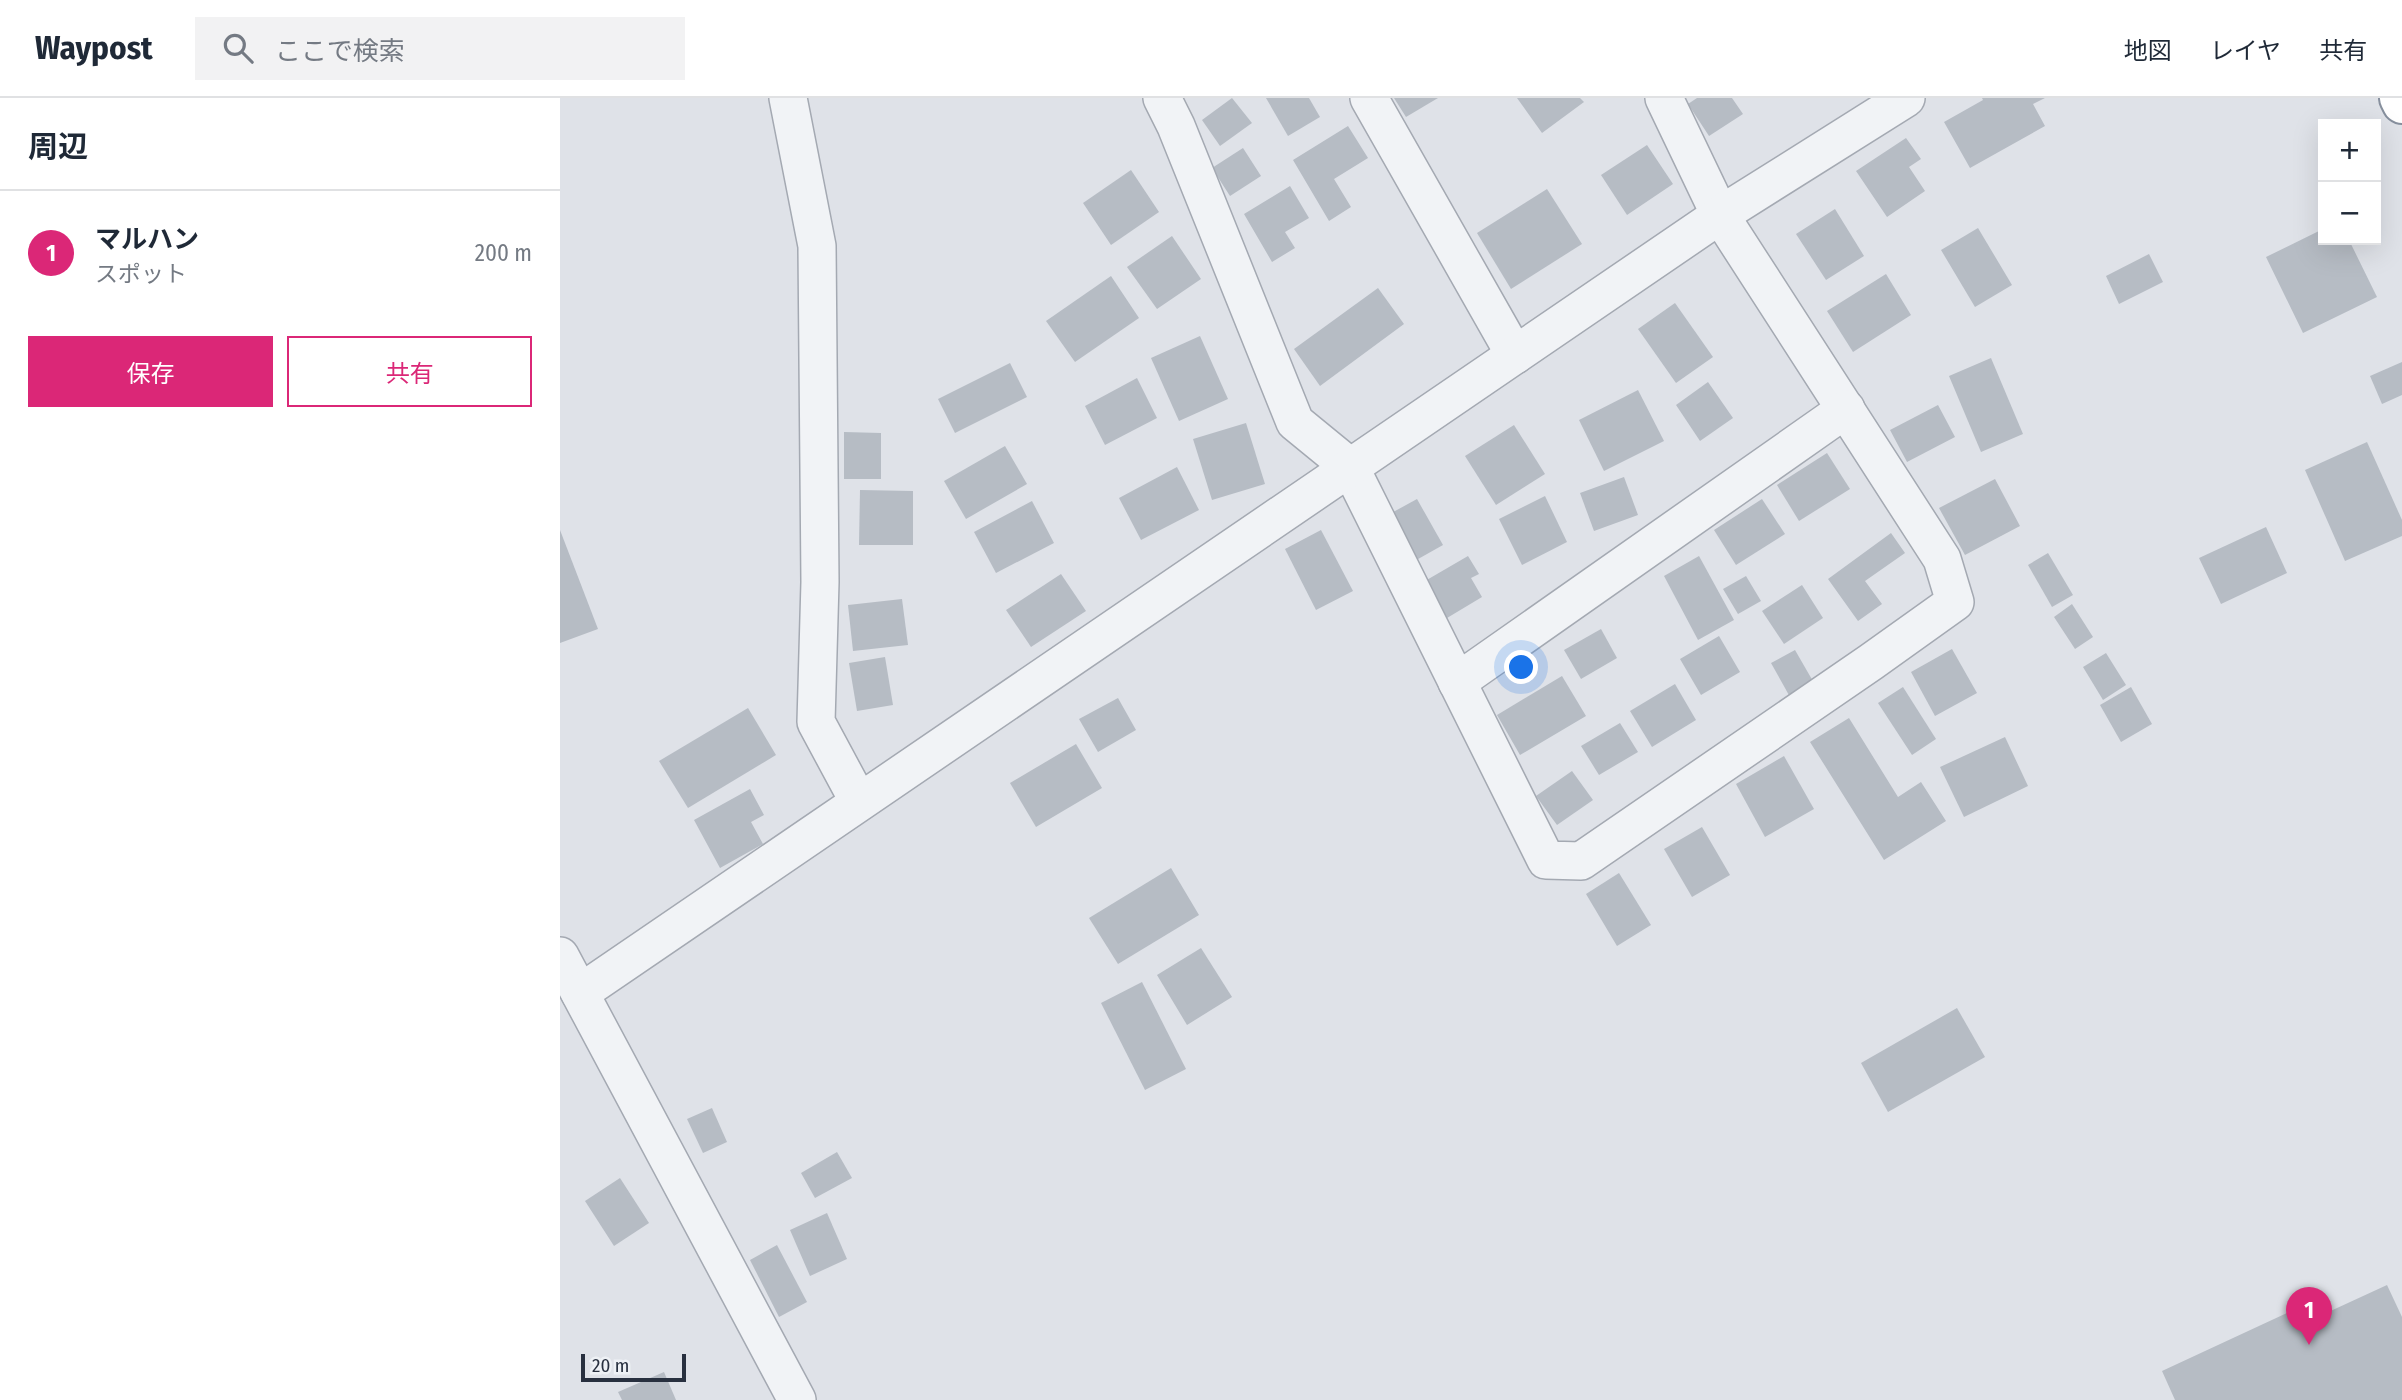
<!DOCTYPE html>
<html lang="ja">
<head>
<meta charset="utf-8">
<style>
	body { margin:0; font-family:"Fira Sans Condensed","Noto Sans JP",sans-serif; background:#f2f2f3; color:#1f2937 }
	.controls { position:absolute; right:21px; top:21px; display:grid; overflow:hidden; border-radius:0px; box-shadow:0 7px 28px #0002 }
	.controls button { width:63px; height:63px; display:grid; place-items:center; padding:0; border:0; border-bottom:2px solid #e0e1e3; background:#fff; color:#1f2937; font:35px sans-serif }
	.scale { position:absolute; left:21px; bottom:18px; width:105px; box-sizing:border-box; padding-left:7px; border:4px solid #28303f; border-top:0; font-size:19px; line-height:24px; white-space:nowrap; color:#28303f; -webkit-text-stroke:5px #eef1f5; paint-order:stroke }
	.you { position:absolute; left:962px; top:570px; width:24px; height:24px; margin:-18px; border:5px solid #fff; border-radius:50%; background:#1a73e8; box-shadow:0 0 0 10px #1a73e833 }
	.badge { display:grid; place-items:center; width:46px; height:46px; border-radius:50%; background:#db2777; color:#fff; font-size:23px; font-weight:700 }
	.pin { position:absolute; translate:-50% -58px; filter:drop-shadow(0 2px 4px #0008) }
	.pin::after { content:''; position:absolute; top:37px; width:24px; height:21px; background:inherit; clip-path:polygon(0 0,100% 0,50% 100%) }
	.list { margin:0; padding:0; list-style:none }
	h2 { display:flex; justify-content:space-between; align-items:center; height:91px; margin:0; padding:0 28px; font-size:30px }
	h2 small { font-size:23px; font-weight:400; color:#747a83 }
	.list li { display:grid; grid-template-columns:46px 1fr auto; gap:21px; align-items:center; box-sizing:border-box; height:126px; padding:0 28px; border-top:2px solid #e0e1e3 }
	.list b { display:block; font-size:26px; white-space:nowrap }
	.list p { margin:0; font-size:23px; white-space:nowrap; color:#747a83 }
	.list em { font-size:23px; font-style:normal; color:#747a83 }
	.actions { display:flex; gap:14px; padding:21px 28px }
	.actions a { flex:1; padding:16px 0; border:2px solid #db2777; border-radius:0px; text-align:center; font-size:24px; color:#db2777 }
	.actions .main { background:#db2777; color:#fff }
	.icon { flex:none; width:38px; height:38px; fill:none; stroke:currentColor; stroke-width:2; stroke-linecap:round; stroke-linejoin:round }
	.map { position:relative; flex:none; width:1842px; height:1302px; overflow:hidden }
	header { display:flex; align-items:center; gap:42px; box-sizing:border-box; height:98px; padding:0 35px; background:#fff; border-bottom:2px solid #e0e1e3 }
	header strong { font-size:33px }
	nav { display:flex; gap:38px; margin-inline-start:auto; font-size:24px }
	.search { width:490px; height:63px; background:#f2f2f3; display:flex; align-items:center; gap:18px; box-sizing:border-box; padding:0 24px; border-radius:0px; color:#747a83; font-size:26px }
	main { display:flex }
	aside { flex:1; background:#fff }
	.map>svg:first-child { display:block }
	.building { fill:#b6bcc4 }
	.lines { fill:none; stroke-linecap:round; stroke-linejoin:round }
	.minor-casing { stroke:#a4a9b2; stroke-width:40 }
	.highway-casing { stroke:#87909e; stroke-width:42 }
	.minor { stroke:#f1f3f6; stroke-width:37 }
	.highway { stroke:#fff; stroke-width:38 }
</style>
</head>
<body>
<header>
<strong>Waypost</strong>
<div class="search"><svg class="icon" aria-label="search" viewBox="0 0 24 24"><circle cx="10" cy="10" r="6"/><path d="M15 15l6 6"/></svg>ここで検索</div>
<nav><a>地図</a><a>レイヤ</a><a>共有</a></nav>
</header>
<main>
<aside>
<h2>周辺<small></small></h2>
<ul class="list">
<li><span class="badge">1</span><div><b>マルハン</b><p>スポット</p></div><em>200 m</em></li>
</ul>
<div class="actions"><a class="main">保存</a><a>共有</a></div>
</aside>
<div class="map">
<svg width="1842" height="1302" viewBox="0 0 1842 1302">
	<rect width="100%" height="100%" fill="#dfe2e8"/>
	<!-- building -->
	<g class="building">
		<path d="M672 0 692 25 660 48 642 22Z"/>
		<path d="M706 0H749L760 19 728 38Z"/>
		<path d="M834 0H878L846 19Z"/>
		<path d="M957 0H1020L1024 4 982 35Z"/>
		<path d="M1137 0H1172L1183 16 1149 38 1128 6Z"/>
		<path d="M1422 0H1485L1473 6 1485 28 1410 70 1384 24 1423 2Z"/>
		<path d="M788 28 808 60 774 81 791 109 769 123 733 62Z"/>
		<path d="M1346 40 1361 61 1349 69 1365 93 1327 119 1296 73Z"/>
		<path d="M1087 47 1113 86 1067 117 1041 77Z"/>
		<path d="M683 50 701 78 670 98 652 70Z"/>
		<path d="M571 72 599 114 551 147 523 105Z"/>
		<path d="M730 88 749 120 725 134 735 150 712 164 684 116Z"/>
		<path d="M987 91 1022 146 951 191 917 135Z"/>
		<path d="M1275 111 1304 158 1266 182 1236 136Z"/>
		<path d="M1418 130 1452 187 1415 209 1381 152Z"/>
		<path d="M1763 131V142H1789L1817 199 1743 235 1706 159Z"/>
		<path d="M612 138 641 181 597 211 567 169Z"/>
		<path d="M1589 156 1603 184 1559 206 1546 178Z"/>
		<path d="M1326 176 1351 217 1293 254 1267 213Z"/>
		<path d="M551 178 579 220 515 264 486 223Z"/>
		<path d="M818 190 844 226 760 288 734 251Z"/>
		<path d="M1115 205 1153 259 1116 285 1078 231Z"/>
		<path d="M640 238 668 301 619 323 591 260Z"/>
		<path d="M1431 260 1463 336 1421 354 1389 278Z"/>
		<path d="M1842 264V297L1822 306 1810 278Z"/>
		<path d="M450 265 467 299 395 335 378 301Z"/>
		<path d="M577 280 597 320 545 347 525 308Z"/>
		<path d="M1148 284 1173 320 1140 343 1116 307Z"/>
		<path d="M1078 292 1104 343 1044 373 1019 322Z"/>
		<path d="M1378 307 1395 339 1347 364 1330 332Z"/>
		<path d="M686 325 705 386 652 402 633 341Z"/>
		<path d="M954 327 985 376 936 407 905 358Z"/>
		<path d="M284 334 321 335V381H284Z"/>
		<path d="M1807 344 1842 422V438L1785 463 1745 372Z"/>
		<path d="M445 348 467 386 406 421 384 383Z"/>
		<path d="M1267 355 1290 391 1239 423 1217 387Z"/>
		<path d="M617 369 639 412 581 442 559 400Z"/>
		<path d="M1064 379 1078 417 1034 433 1020 395Z"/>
		<path d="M1435 381 1460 428 1405 457 1379 410Z"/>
		<path d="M300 392 353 393V447H299Z"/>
		<path d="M985 398 1007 444 962 467 939 421Z"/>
		<path d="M857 401 883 447 851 465 826 418Z"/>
		<path d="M1202 401 1225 436 1176 467 1154 432Z"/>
		<path d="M472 403 494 445 436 475 414 434Z"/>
		<path d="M1706 429 1727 475 1661 506 1639 460Z"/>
		<path d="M0 432 38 531 0 545Z"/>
		<path d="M761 432 793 493 756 512 725 451Z"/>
		<path d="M1331 435 1345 455 1305 483 1322 506 1298 523 1268 481Z"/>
		<path d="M1488 455 1513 497 1492 509 1468 467Z"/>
		<path d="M908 458 919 476 911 480 922 499 887 520 865 483Z"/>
		<path d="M1139 458 1174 522 1138 542 1104 478Z"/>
		<path d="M501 476 526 513 471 549 446 512Z"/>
		<path d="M1186 478 1201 503 1178 516 1163 491Z"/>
		<path d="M1242 487 1263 520 1224 546 1202 513Z"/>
		<path d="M342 501 348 547 293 553 288 507Z"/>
		<path d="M1512 506 1533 539 1515 551 1494 519Z"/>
		<path d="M1041 531 1057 560 1021 581 1004 552Z"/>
		<path d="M1159 538 1180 574 1141 597 1120 561Z"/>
		<path d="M1392 551 1417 595 1375 618 1351 574Z"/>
		<path d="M1235 552 1254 585 1230 599 1211 565Z"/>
		<path d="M1546 555 1566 587 1543 602 1523 569Z"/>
		<path d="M325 559 333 607 297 613 289 565Z"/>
		<path d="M1002 578 1026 618 960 657 937 617Z"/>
		<path d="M1115 586 1136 622 1092 649 1070 613Z"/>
		<path d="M1343 589 1376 641 1352 657 1318 605Z"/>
		<path d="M1571 589 1592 626 1561 644 1540 607Z"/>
		<path d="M558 600 576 632 538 654 519 621Z"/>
		<path d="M188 610 216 657 128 710 99 663Z"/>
		<path d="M1289 620 1338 699 1361 684 1386 723 1324 762 1250 644Z"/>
		<path d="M1060 625 1078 654 1039 677 1021 648Z"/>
		<path d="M1445 639 1468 688 1404 719 1380 669Z"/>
		<path d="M516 646 542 690 476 729 450 685Z"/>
		<path d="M1224 658 1254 711 1205 739 1176 686Z"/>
		<path d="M1012 673 1033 702 997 727 976 698Z"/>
		<path d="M190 691 204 717 191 724 203 746 160 770 134 722Z"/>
		<path d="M1142 729 1170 777 1132 799 1104 751Z"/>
		<path d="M611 770 639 817 558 866 529 820Z"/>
		<path d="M1059 775 1091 827 1057 848 1026 796Z"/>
		<path d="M641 850 672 899 627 927 597 877Z"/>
		<path d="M582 884 626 971 585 992 541 905Z"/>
		<path d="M1397 910 1425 959 1328 1014 1301 965Z"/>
		<path d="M152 1010 167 1044 143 1055 127 1021Z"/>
		<path d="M277 1054 292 1080 255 1100 241 1075Z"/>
		<path d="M60 1080 89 1125 54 1148 25 1103Z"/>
		<path d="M267 1115 287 1161 250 1178 230 1132Z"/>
		<path d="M217 1147 247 1204 219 1219 190 1162Z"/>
		<path d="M1827 1187 1842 1219V1302H1615L1602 1273 1744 1207 1751 1222Z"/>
		<path d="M104 1274 116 1302H62L58 1294Z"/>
	</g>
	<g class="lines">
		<!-- minor casing -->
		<g class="minor-casing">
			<g id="minor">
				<path d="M228 0 257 148 260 484 256 624 299 704"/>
				<path d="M602 0 616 28 735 324 790 369 986 762 1021 763 1311 564 1395 504 1382 461 1160 117 1104 0"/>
				<path d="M809 0 955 257"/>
				<path d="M897 584 1286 311"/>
				<path d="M0 858 237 1302"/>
				<path d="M20 895 1160 117 1346 0"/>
			</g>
		</g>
		<!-- highway casing -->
		<g class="highway-casing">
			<path id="highway" d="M1839 0 1842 6"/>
		</g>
		<!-- minor -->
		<use href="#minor" class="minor"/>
		<!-- highway -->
		<use href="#highway" class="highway"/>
	</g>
</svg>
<div class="controls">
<button>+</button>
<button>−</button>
</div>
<div class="scale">20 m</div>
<div class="you"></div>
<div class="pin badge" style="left:1749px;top:1247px">1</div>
</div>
</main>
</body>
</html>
